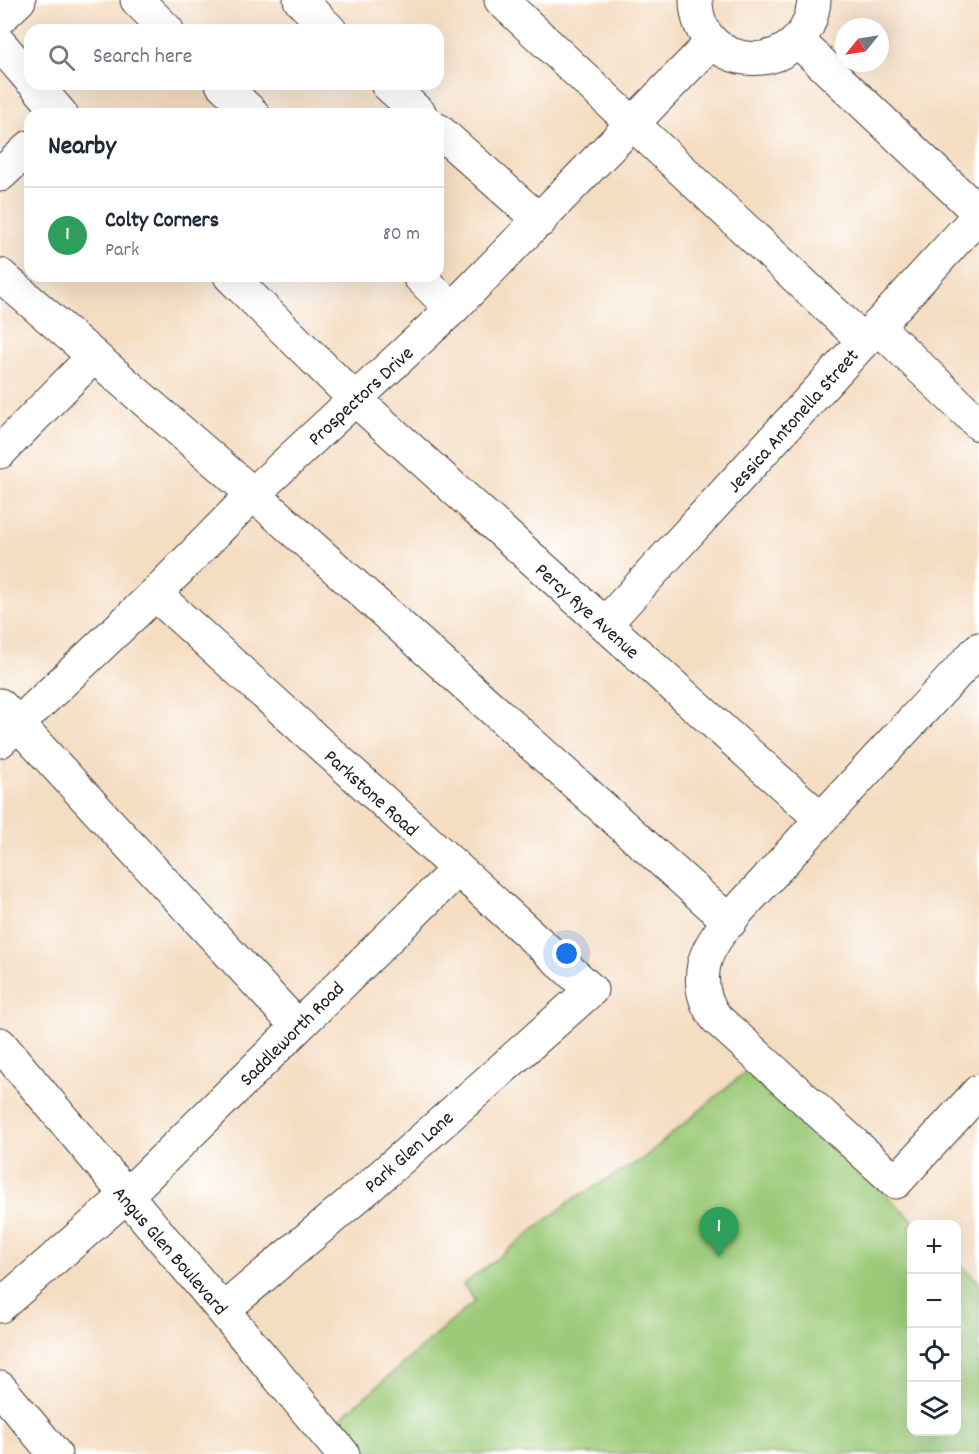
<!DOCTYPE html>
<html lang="en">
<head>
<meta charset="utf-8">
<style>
	body { margin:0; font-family:Dekko,sans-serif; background:#f2f2f3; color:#1f2937 }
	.controls { position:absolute; right:18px; bottom:18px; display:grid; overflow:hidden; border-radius:12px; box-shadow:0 6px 24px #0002 }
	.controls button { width:54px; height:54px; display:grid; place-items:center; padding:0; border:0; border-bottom:2px solid #e0e1e3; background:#fff; color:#1f2937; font:30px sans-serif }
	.compass { position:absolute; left:835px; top:18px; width:54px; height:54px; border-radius:50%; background:#fff; box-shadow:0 6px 24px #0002; rotate:240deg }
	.you { position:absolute; left:567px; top:954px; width:21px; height:21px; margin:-15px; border:4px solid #fff; border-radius:50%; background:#1a73e8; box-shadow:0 0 0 9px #1a73e833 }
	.badge { display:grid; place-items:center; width:39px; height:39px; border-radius:50%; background:#1f6fb2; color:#fff; font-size:20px; font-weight:700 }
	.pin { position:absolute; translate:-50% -50px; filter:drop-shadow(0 2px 3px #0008) }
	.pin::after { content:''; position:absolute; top:32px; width:21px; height:18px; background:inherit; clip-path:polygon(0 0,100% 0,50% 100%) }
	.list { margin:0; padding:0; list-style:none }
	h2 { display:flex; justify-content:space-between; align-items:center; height:78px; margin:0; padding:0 24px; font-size:26px }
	h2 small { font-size:20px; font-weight:400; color:#747a83 }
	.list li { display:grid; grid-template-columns:39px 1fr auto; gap:18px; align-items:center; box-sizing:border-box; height:96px; padding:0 24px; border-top:2px solid #e0e1e3 }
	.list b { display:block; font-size:22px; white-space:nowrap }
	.list p { margin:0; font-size:20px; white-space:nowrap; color:#747a83 }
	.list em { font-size:20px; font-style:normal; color:#747a83 }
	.icon { flex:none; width:33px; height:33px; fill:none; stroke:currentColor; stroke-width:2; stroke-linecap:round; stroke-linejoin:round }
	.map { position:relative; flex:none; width:979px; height:1454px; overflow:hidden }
	.search { position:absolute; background:#fff; box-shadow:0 6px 24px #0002; left:24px; top:24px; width:420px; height:66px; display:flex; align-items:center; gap:15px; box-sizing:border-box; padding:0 21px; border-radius:18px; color:#747a83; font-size:22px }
	.panel { position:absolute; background:#fff; box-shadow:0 6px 24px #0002; left:24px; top:108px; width:420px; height:174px; border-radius:18px }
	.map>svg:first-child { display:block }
	.green { fill:#9bca78; stroke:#5c734a; stroke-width:1.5 }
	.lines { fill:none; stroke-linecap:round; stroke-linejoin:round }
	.minor-casing { stroke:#3d3935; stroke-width:35 }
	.minor { stroke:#fff; stroke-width:33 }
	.labels { text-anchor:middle; stroke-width:4.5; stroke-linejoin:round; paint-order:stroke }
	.street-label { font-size:20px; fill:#1c1c1c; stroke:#fff }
</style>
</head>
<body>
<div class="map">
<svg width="979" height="1454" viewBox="0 0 979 1454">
	<rect width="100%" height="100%" fill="#fff"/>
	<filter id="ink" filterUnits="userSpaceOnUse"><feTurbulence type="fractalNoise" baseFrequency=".0167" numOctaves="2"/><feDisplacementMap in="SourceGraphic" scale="12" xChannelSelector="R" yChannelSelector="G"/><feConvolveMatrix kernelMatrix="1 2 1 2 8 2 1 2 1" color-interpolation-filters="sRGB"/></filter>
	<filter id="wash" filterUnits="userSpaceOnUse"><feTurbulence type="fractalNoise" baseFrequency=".008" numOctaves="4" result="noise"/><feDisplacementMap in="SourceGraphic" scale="24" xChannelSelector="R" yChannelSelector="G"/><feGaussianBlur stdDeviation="1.35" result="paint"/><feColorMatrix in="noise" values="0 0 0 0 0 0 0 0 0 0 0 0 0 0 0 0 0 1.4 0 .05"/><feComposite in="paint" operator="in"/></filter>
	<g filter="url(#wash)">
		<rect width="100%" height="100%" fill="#f5ddc2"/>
		<!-- green -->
		<path class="green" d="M751 1067 917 1224H912V1432H956L957 1261 979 1282V1454H367L338 1420 475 1301 463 1285 573 1199 641 1160Z"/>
	</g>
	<g filter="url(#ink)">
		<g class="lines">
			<!-- minor casing -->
			<g class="minor-casing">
				<g id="minor">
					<path d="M137 0 167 30"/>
					<path d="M300 0 330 30"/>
					<path d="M501 0 864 341"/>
					<path d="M696 0C697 77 808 79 814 0"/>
					<path d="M0 18 19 0"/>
					<path d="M798 41 979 213"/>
					<path d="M0 44 30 79"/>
					<path d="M35 84 61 114"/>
					<path d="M222 84 253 114"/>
					<path d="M387 84 420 114"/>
					<path d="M438 130 540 221"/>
					<path d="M0 175 30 147"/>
					<path d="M0 275 253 494 730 922"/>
					<path d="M230 276 356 400 821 819"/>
					<path d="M419 276 452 309"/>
					<path d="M877 326 979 424"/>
					<path d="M0 452 93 357"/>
					<path d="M155 594 591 990 371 1185 223 1310"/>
					<path d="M605 624 979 215"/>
					<path d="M979 649C909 725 838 800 769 877 749 900 711 934 704 964 700 984 704 1003 717 1019L896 1182 979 1091"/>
					<path d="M0 705 297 1026"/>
					<path d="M0 741 155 594 253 494 452 309 712 42"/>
					<path d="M0 1044 343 1454"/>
					<path d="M0 1306 125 1197 457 870"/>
					<path d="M0 1388 55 1454"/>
				</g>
			</g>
			<!-- minor -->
			<use href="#minor" class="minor"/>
		</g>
	</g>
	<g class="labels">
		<!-- street labels -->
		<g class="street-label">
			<text transform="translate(360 395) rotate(-43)" y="7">Prospectors Drive</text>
			<text transform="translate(792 420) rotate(-48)" y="7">Jessica Antonella Street</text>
			<text transform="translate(588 610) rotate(42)" y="7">Percy Rye Avenue</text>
			<text transform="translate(372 792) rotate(42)" y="7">Parkstone Road</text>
			<text transform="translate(291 1033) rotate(-45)" y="7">Saddleworth Road</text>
			<text transform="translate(408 1151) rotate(-42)" y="7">Park Glen Lane</text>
			<text transform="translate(171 1250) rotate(49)" y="7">Angus Glen Boulevard</text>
		</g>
	</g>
</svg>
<div class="controls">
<button>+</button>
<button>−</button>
<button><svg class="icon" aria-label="locate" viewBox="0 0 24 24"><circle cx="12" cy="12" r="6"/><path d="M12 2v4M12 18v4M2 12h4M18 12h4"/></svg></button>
<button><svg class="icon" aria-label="layers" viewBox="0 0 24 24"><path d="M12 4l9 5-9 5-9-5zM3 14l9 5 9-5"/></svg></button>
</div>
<svg class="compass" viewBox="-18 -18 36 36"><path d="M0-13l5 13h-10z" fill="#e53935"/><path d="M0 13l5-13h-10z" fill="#747a83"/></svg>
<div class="you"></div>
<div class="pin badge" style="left:719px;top:1257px;background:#2e9e5b">1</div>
<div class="search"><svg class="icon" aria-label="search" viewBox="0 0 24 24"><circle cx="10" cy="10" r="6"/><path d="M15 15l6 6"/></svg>Search here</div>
<section class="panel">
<h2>Nearby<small></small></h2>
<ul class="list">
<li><span class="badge" style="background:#2e9e5b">1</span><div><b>Colty Corners</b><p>Park</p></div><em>80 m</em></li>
</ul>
</section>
</div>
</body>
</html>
